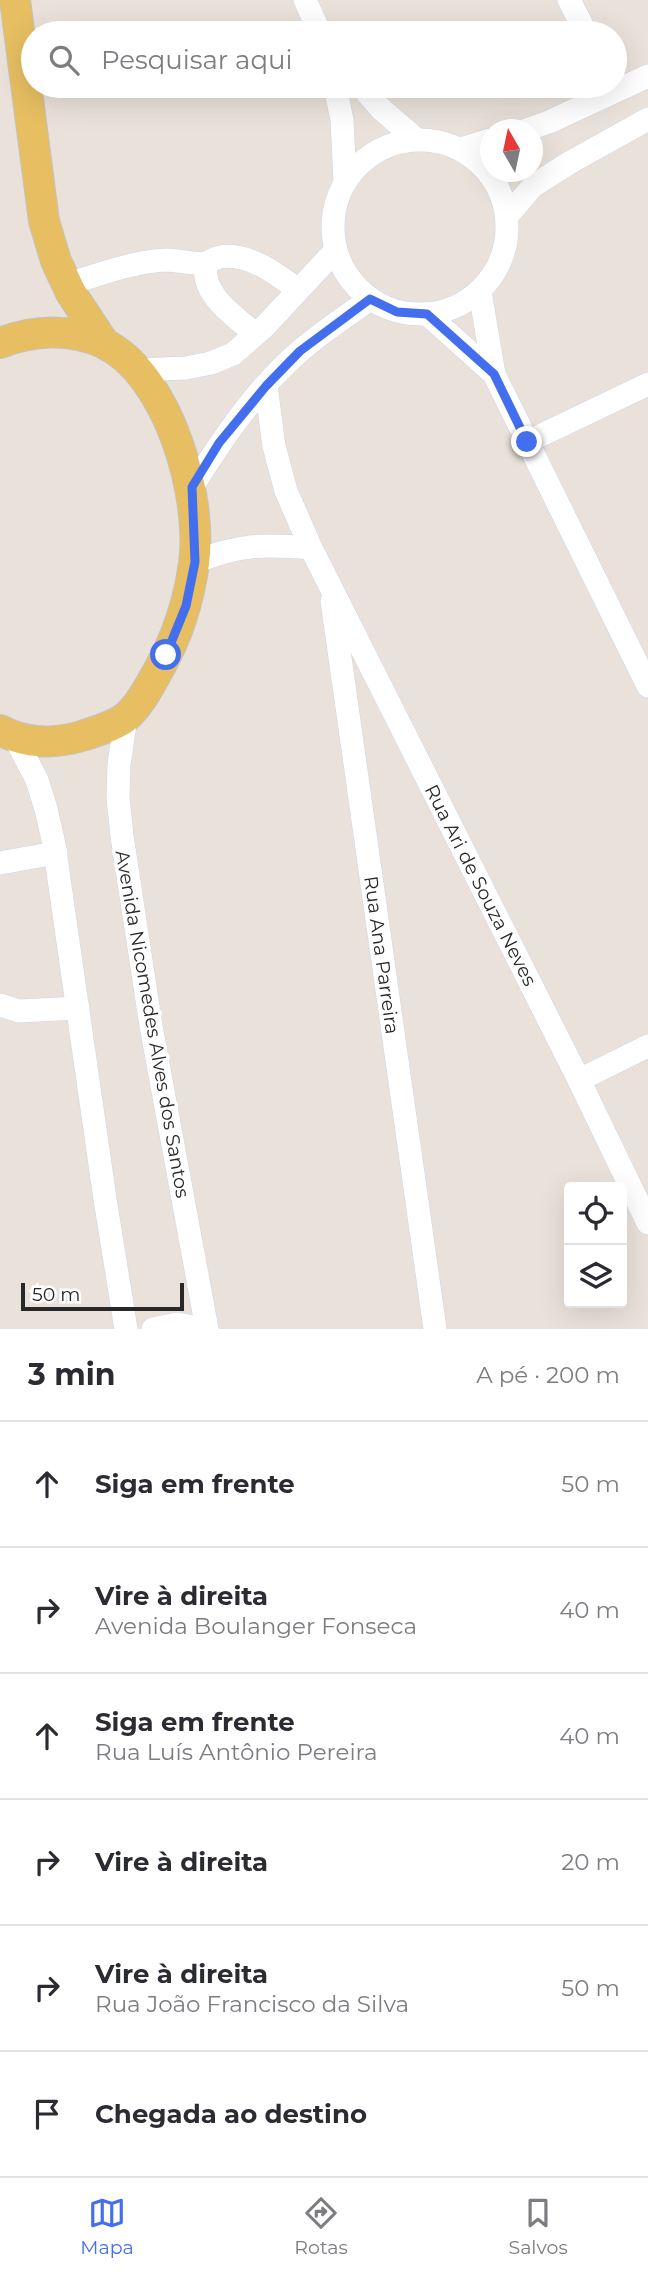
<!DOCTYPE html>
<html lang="pt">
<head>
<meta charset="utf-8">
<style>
	body { margin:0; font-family:Montserrat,sans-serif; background:#f7f7f7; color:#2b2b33 }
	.controls { position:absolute; right:21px; bottom:21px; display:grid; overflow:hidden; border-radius:7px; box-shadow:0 7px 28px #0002 }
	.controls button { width:63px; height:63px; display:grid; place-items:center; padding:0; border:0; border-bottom:2px solid #e1e1e2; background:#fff; color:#2b2b33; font:35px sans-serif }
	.compass { position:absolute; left:480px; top:119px; width:63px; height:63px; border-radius:50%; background:#fff; box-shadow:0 7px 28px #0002; rotate:351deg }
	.scale { position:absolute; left:21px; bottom:18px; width:163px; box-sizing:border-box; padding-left:7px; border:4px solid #282828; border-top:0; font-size:19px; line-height:24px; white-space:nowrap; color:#282828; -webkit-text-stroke:5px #fff; paint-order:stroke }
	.stop { position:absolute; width:21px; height:21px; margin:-16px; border:5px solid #436fee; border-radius:50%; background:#fff }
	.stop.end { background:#436fee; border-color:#fff; box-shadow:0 2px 7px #0008 }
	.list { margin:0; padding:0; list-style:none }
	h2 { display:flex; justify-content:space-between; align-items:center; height:91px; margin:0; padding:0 28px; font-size:30px }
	h2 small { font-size:23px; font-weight:400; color:#7c7c81 }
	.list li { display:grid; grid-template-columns:46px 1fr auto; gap:21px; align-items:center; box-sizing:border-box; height:126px; padding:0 28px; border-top:2px solid #e1e1e2 }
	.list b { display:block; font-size:26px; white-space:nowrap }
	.list p { margin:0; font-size:23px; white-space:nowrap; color:#7c7c81 }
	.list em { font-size:23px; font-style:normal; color:#7c7c81 }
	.icon { flex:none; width:38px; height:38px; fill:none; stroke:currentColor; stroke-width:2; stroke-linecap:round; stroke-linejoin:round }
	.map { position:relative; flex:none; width:648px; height:1329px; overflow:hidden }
	.search { position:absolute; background:#fff; box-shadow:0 7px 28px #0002; left:21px; right:21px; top:21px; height:77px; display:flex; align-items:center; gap:18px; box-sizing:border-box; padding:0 24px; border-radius:38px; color:#7c7c81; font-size:26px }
	.sheet { height:847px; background:#fff }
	nav { display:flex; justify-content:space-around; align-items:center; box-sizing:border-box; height:98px; border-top:2px solid #e1e1e2; background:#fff; font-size:19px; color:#7c7c81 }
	nav a { display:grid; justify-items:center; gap:4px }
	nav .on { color:#436fee }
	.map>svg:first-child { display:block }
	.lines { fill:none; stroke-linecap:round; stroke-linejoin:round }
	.minor-casing { stroke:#d0d4e0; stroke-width:24 }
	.major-casing { stroke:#c3c3c3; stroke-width:32 }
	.minor { stroke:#fff; stroke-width:23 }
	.major { stroke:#e7bf62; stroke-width:30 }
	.route { stroke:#436fee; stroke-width:9 }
	.labels { text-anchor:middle; stroke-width:7; stroke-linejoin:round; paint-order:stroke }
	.street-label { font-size:19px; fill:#282828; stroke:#fff }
</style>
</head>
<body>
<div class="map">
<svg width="648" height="1329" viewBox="0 0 648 1329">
	<rect width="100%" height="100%" fill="#eae2da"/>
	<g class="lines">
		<!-- minor casing -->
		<g class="minor-casing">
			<g id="minor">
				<path d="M305 0 320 33"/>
				<path d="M569 0 586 33"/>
				<path d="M335 86 342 120 345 181"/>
				<path d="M361 86 381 109 416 139"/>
				<path d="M526 130 549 122 648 76"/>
				<circle cx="420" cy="227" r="87"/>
				<path d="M461 149 490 140"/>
				<path d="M508 215 533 186 569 163 648 119"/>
				<path d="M206 263C200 295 235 316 255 334"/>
				<path d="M67 284C99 275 134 261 167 260 179 260 193 265 205 263 210 262 214 258 220 257 248 252 277 274 298 290"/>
				<path d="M480 292 494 374 648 686"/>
				<path d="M427 314 494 374"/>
				<path d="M138 370 186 368 211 363 233 354 265 326 335 251"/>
				<path d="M266 386 274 446 286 491 311 548 579 1080 648 1223"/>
				<path d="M527 442 648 384"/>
				<path d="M192 487C223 438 256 389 300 351 322 332 347 316 370 299"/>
				<path d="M195 562C240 544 264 544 311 548"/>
				<path d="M332 601 435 1329"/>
				<path d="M126 717 119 765 118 798 122 836 151 1026 207 1329"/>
				<path d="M15 738 37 780 46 809 54 844 105 1199 126 1329"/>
				<path d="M0 863 56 853"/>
				<path d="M0 1005 19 1011 78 1008"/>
				<path d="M579 1080 648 1046"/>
				<path d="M153 1329 177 1324 204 1329"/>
			</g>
		</g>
		<!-- major casing -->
		<g class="major-casing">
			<g id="major">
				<path d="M15 0 44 221 56 261 71 293 104 343"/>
				<path d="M0 343C33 330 70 328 103 343 169 374 203 497 194 563 189 600 177 637 159 669 150 685 140 705 126 717 115 726 96 731 82 736 55 744 25 744 0 730"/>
			</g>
		</g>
		<!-- minor -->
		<use href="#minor" class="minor"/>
		<!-- major -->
		<use href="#major" class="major"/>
	</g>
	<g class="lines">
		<!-- route -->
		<path class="route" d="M166 655 186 606 195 562 192 487 219 443 266 386 300 351 370 299 397 312 427 314 494 374 527 442"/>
	</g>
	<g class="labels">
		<!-- street labels -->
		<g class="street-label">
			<text transform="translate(481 885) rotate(63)" y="7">Rua Ari de Souza Neves</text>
			<text transform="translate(382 955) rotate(82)" y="7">Rua Ana Parreira</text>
			<text transform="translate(153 1024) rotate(80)" y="7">Avenida Nicomedes Alves dos Santos</text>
		</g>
	</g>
</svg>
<div class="controls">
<button><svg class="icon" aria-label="locate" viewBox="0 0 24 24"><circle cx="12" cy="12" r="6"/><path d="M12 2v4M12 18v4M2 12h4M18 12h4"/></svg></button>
<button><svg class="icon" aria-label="layers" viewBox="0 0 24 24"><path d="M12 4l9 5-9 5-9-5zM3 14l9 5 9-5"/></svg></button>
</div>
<svg class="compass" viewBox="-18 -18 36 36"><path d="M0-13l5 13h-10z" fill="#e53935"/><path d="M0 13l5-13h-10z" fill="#7c7c81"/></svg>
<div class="scale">50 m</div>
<div class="stop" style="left:166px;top:655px"></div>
<div class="stop end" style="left:527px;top:442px"></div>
<div class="search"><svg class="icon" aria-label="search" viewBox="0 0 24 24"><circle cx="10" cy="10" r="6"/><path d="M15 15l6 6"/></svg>Pesquisar aqui</div>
</div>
<section class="sheet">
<h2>3 min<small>A pé · 200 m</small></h2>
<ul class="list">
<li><svg class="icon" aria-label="ahead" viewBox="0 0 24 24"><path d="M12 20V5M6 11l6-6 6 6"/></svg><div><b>Siga em frente</b></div><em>50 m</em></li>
<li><svg class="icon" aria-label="right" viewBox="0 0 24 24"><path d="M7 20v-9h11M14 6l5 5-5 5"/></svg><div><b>Vire à direita</b><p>Avenida Boulanger Fonseca</p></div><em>40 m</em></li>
<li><svg class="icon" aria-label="ahead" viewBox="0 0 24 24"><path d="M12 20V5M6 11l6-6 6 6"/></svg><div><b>Siga em frente</b><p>Rua Luís Antônio Pereira</p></div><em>40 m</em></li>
<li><svg class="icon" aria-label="right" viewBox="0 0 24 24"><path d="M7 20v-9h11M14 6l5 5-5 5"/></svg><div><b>Vire à direita</b></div><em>20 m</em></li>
<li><svg class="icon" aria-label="right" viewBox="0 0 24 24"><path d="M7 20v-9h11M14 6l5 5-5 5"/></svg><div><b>Vire à direita</b><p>Rua João Francisco da Silva</p></div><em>50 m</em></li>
<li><svg class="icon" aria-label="arrive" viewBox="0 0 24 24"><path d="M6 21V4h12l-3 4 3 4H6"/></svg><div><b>Chegada ao destino</b></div></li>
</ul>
</section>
<nav>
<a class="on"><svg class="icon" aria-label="map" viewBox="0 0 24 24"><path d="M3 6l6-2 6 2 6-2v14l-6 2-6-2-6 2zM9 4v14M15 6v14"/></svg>Mapa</a>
<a><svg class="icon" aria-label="directions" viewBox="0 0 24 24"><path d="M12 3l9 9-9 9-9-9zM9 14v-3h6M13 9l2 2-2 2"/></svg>Rotas</a>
<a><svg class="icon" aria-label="saved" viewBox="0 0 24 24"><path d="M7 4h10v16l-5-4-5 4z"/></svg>Salvos</a>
</nav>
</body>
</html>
